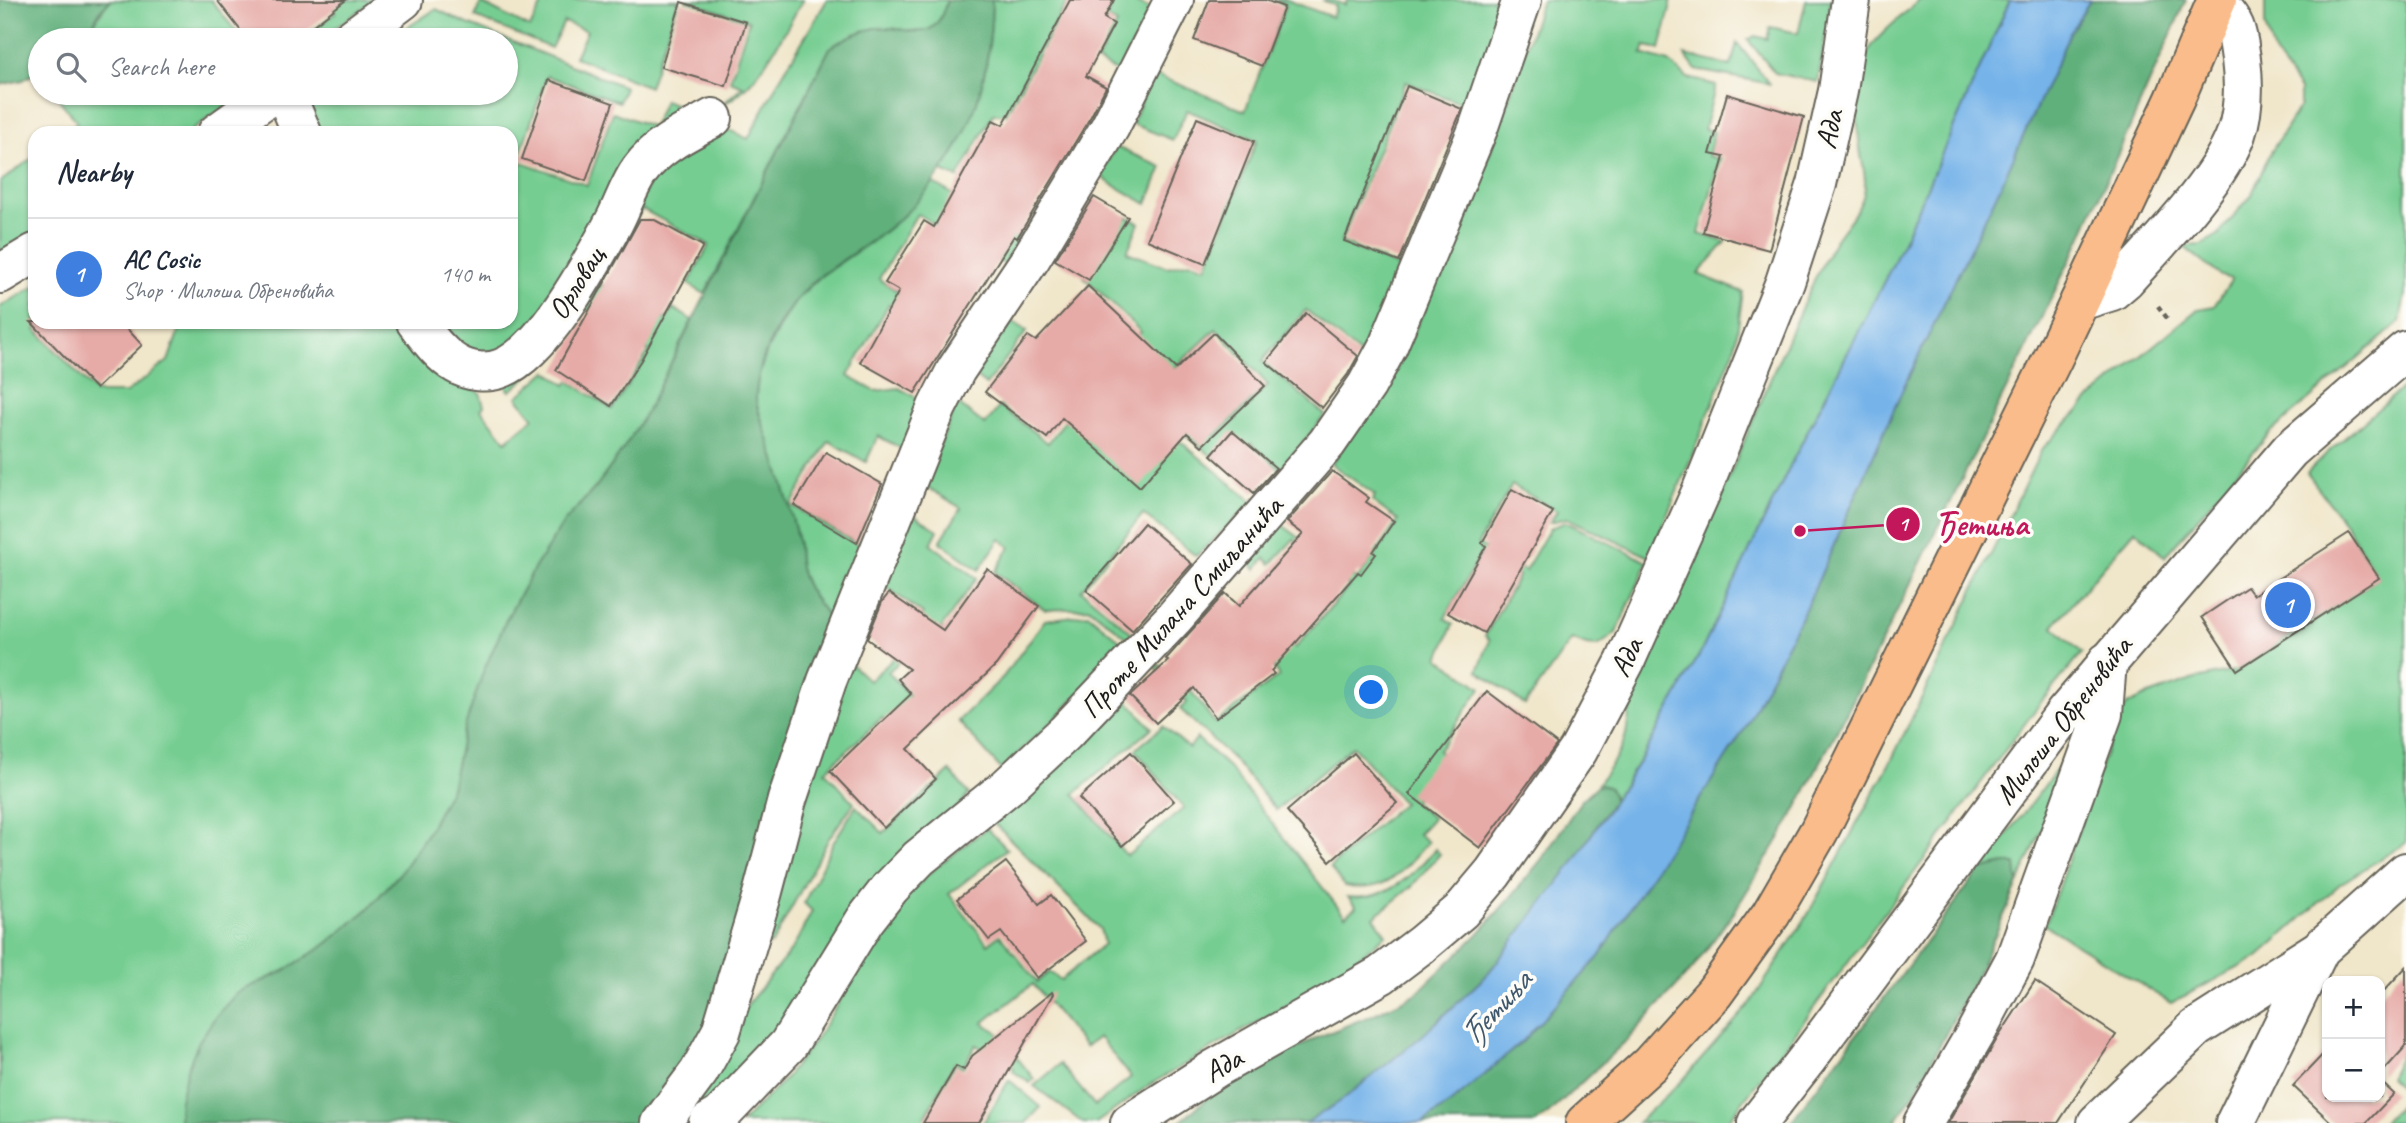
<!DOCTYPE html>
<html lang="en">
<head>
<meta charset="utf-8">
<style>
	body { margin:0; font-family:Caveat,sans-serif; background:#f2f2f3; color:#1f2937 }
	.controls { position:absolute; right:21px; bottom:21px; display:grid; overflow:hidden; border-radius:14px; box-shadow:0 2px 5px #0004 }
	.controls button { width:63px; height:63px; display:grid; place-items:center; padding:0; border:0; border-bottom:2px solid #e0e1e3; background:#fff; color:#1f2937; font:35px sans-serif }
	.you { position:absolute; left:1372px; top:693px; width:24px; height:24px; margin:-18px; border:5px solid #fff; border-radius:50%; background:#1a73e8; box-shadow:0 0 0 10px #1a73e833 }
	.badge { display:grid; place-items:center; width:46px; height:46px; border-radius:50%; background:#1f6fb2; color:#fff; font-size:23px; font-weight:700 }
	.pin { position:absolute; translate:-50% -50%; border:4px solid #fff; box-shadow:0 2px 7px #0006 }
	.list { margin:0; padding:0; list-style:none }
	h2 { display:flex; justify-content:space-between; align-items:center; height:91px; margin:0; padding:0 28px; font-size:30px }
	h2 small { font-size:23px; font-weight:400; color:#747a83 }
	.list li { display:grid; grid-template-columns:46px 1fr auto; gap:21px; align-items:center; box-sizing:border-box; height:112px; padding:0 28px; border-top:2px solid #e0e1e3 }
	.list b { display:block; font-size:26px; white-space:nowrap }
	.list p { margin:0; font-size:23px; white-space:nowrap; color:#747a83 }
	.list em { font-size:23px; font-style:normal; color:#747a83 }
	.icon { flex:none; width:38px; height:38px; fill:none; stroke:currentColor; stroke-width:2; stroke-linecap:round; stroke-linejoin:round }
	.map { position:relative; flex:none; width:2406px; height:1123px; overflow:hidden }
	.search { position:absolute; background:#fff; box-shadow:0 2px 5px #0004; left:28px; top:28px; width:490px; height:77px; display:flex; align-items:center; gap:18px; box-sizing:border-box; padding:0 24px; border-radius:38px; color:#747a83; font-size:26px }
	.panel { position:absolute; background:#fff; box-shadow:0 2px 5px #0004; left:28px; top:126px; width:490px; height:203px; border-radius:21px }
	.map>svg:first-child { display:block }
	.green { fill:#76cd92; stroke:#497457; stroke-width:2 }
	.forest { fill:#60b07c; stroke:#3e664c; stroke-width:2 }
	.water { fill:#76b3e9; stroke:#496882; stroke-width:2 }
	.building { fill:#e6aba7 }
	.lines { fill:none; stroke-linecap:round; stroke-linejoin:round }
	.minor-casing { stroke:#666359; stroke-width:42 }
	.major-casing { stroke:#666359; stroke-width:42 }
	.path { stroke:#666359; stroke-width:4.5; stroke-dasharray:5 5; stroke-linecap:butt }
	.minor { stroke:#fff; stroke-width:38 }
	.major { stroke:#f9bc8a; stroke-width:38 }
	.labels { text-anchor:middle; stroke-width:7; stroke-linejoin:round; paint-order:stroke }
	.street-label { font-size:30px; fill:#1c1c1c; stroke:#fdfcf7 }
	.water-label { font-size:32px; font-style:italic; fill:#40586e; stroke:#fdfcf7 }
	.leader { fill:none; stroke:#c2185b; stroke-width:2.5 }
	.callout-dot { fill:#c2185b; stroke:#fdfcf7; stroke-width:2.5 }
	.mark-label { font-size:21px; text-anchor:middle; font-weight:bold; fill:#fff }
	.callout-label { font-size:32px; text-anchor:middle; font-weight:bold; fill:#c2185b; stroke:#fdfcf7; stroke-width:7; stroke-linejoin:round; paint-order:stroke }
</style>
</head>
<body>
<div class="map">
<svg width="2406" height="1123" viewBox="0 0 2406 1123">
	<rect width="100%" height="100%" fill="#fdfcf7"/>
	<filter id="ink" filterUnits="userSpaceOnUse"><feTurbulence type="fractalNoise" baseFrequency=".0143" numOctaves="2"/><feDisplacementMap in="SourceGraphic" scale="14" xChannelSelector="R" yChannelSelector="G"/><feConvolveMatrix kernelMatrix="1 2 1 2 8 2 1 2 1" color-interpolation-filters="sRGB"/></filter>
	<filter id="wash" filterUnits="userSpaceOnUse"><feTurbulence type="fractalNoise" baseFrequency=".00686" numOctaves="4" result="noise"/><feDisplacementMap in="SourceGraphic" scale="28" xChannelSelector="R" yChannelSelector="G"/><feGaussianBlur stdDeviation="1.57" result="paint"/><feColorMatrix in="noise" values="0 0 0 0 0 0 0 0 0 0 0 0 0 0 0 0 0 1.4 0 .05"/><feComposite in="paint" operator="in"/></filter>
	<g filter="url(#wash)">
		<rect width="100%" height="100%" fill="#f0e6ca"/>
		<!-- green -->
		<g class="green">
			<path d="M111 0H211L243 40H80C94 29 98 12 111 0Z"/>
			<path d="M327 0H374L318 40H301L336 12Z"/>
			<path d="M544 0H679L649 87 575 57 587 31 564 22 551 48 475 17 481 3 530 28Z"/>
			<path d="M685 0H803C783 33 758 89 721 105L743 86 730 81 749 21Z"/>
			<path d="M827 0H947C934 51 908 24 876 28 858 31 844 38 830 48L705 294 688 284 709 245 642 209 624 241 656 166 725 128 748 139 778 82Z"/>
			<path d="M992 0H1068L1006 114H993L958 178 942 171C979 119 991 63 992 0Z"/>
			<path d="M1107 0H1130L1151 9 1119 73 1097 61 1117 24 1106 17 1111 8 1105 4Z"/>
			<path d="M1273 0H1287L1332 17 1336 6 1322 0H1332L1345 5 1347 0H1504L1468 106 1406 82 1341 242 1402 268 1362 356 1306 310 1262 361 1325 415 1281 470 1251 443 1227 468 1173 426 1188 409 1215 436 1268 385 1216 329 1166 376 1162 426 1253 502 1196 556 1143 514 1081 590 1131 632 1130 640 1090 608 1045 610 995 572 1010 547 1000 539 979 570 940 542 961 508 927 487 925 481 957 403 985 425 1000 406 1048 443 1096 379 1141 332 1084 277 1127 217 1139 223 1127 252 1167 267 1191 262 1206 267 1257 140 1187 110 1173 140 1132 124 1153 74 1245 111 1286 5Z"/>
			<path d="M1542 0H1672L1660 49 1645 46 1642 54 1669 62 1688 78 1716 85 1704 129 1714 132 1708 156 1720 159 1699 234 1726 242 1698 274 1743 292 1735 347 1687 468 1649 557 1567 518 1550 522 1557 511 1512 485 1478 544 1525 571 1550 528 1566 522 1648 562 1616 633 1598 646 1586 645 1572 639 1525 705 1478 671 1490 640 1485 636 1519 575 1481 554 1445 618 1453 624 1439 658 1481 688 1438 751 1445 757 1413 802 1433 818 1418 834 1428 842C1402 871 1387 895 1344 886L1330 867 1403 803 1353 746 1276 810 1234 760 1180 709 1187 702 1155 668 1159 664 1184 691 1189 688 1215 723 1279 676 1255 643 1271 629 1295 648 1349 586 1294 539 1271 564 1265 558 1256 569 1249 563 1281 524 1357 580 1398 521 1372 501 1375 495 1331 464 1395 373 1430 297 1493 145Z"/>
			<path d="M1806 0H1831L1818 82 1775 73 1748 40 1755 36 1767 39 1770 27 1798 33Z"/>
			<path d="M1919 0H2010L1894 262 1792 462 1702 650 1645 752 1613 801C1613 790 1607 783 1596 787 1606 771 1622 753 1626 734 1629 719 1629 705 1634 690 1695 566 1744 437 1800 311 1810 288 1821 266 1833 244 1842 229 1855 217 1862 200 1869 183 1862 165 1860 148 1856 117 1853 71 1873 44 1886 28 1904 15 1919 0Z"/>
			<path d="M2265 0H2406V288L2400 322 2270 433 2165 557 2135 530 2053 626 2082 653 2041 702 1787 1044 1726 1123H1637L1682 1081 1750 1004 1807 916 1892 759 2042 449 2089 400 2153 346 2198 309 2214 306 2232 279 2221 276 2183 246 2201 245 2218 235 2251 196 2268 157 2300 106V90L2274 53 2265 26Z"/>
			<path d="M436 9 463 22 625 87 619 102 547 76 518 160 511 165V133H313L307 99 312 93H506V40H388Z"/>
			<path d="M1737 43 1770 84H1771L1696 70 1685 55 1731 66Z"/>
			<path d="M54 93H244L188 133H71L68 130 77 122Z"/>
			<path d="M664 100 695 112 517 347 473 356 425 322H511V170L522 162 587 185 613 112 653 127Z"/>
			<path d="M1116 147 1162 167 1147 204 1107 181 1100 174Z"/>
			<path d="M35 156V235L0 255V182Z"/>
			<path d="M933 183 1022 233 1004 264 917 214 879 279 923 309 917 319 889 304 848 376 875 391 899 388 923 401 904 450 878 436 866 462 829 441 791 505 859 545 867 532 832 625 828 616 810 593 802 575 797 557V537L782 482 755 399 759 375 767 351 781 324 798 298 821 276 878 237 907 212Z"/>
			<path d="M601 284 666 320 673 308 692 320 647 411 624 448 596 487 564 522 534 569 507 618 464 729 451 788 428 832 401 872 368 909 328 943 284 971 237 993 180 1100 179 1123H0V307L35 286V322H43L36 330 96 393H126L168 361 182 322H403L444 369 480 393 484 406 481 409 506 441 534 418 517 397 547 371 566 385 569 381 612 409 649 351 578 306 546 361 510 391 502 382Z"/>
			<path d="M1012 321 1027 331 986 385 972 374Z"/>
			<path d="M2406 385V843L2340 884 2257 958 2171 1003 2045 925 2118 718 2127 705 2143 697 2192 680 2237 670 2378 578 2346 525 2307 473 2326 454Z"/>
			<path d="M911 513 938 530 931 544 977 578 941 628 989 663 936 628 888 672 925 712 899 736 882 718 825 771 854 803 829 838 773 942 764 948 801 807 850 663 869 681 891 661 923 614 882 584Z"/>
			<path d="M1088 614 1126 645 1053 721 1001 769 958 721 1003 677 1045 620Z"/>
			<path d="M1126 699 1152 728 1074 794 1127 856 1184 808 1135 750 1163 726 1189 748 1197 738 1229 768 1345 916 1356 907 1348 897C1386 901 1412 877 1435 849L1440 854 1411 887 1374 917 1386 935 1336 975 1311 991 1151 1084 1096 1123H1083L1034 1086 1060 1064 1095 1106 1131 1077 1099 1037 1085 1047 1033 984 983 1023 996 1031 1034 1079 1030 1083 1013 1071 1014 1068 976 1045 963 1067 955 1063 925 1117 935 1123H741L782 1082 818 1036 894 912 928 874 987 828 1007 849 949 894 988 944 1000 935 1037 982 1049 972 1061 980 1104 944 1100 929 994 823 1040 783Z"/>
			<path d="M2071 751 2052 807 2018 884 2016 868 2005 864 1980 870Z"/>
			<path d="M950 771 969 794 780 1029 716 1095 686 1114 747 1005 793 948 812 911 804 903 834 841 856 806 883 833Z"/>
			<path d="M2402 1051 2406 1055V1094L2389 1078Z"/>
			<path d="M1009 1080 1041 1107 1026 1123H983Z"/>
			<path d="M2406 1098V1123H2382Z"/>
		</g>
		<!-- forest -->
		<g class="forest">
			<path d="M0 0H111L101 9 88 34 80 40H40V70L23 80 0 85Z"/>
			<path d="M947 0H992C990 87 970 148 908 211 883 236 852 253 823 274 787 301 758 352 756 396 755 406 761 418 764 427 776 462 788 497 796 534 800 547 797 561 802 575 808 595 824 607 832 625L710 1023 647 1123H179L180 1100 187 1069 199 1041 216 1016 237 993 284 971 328 943 368 909 401 872 428 832 451 788 464 729 483 672 507 618 534 569 564 522 596 487 624 448 647 411 830 48C844 38 858 31 876 28 908 24 934 51 947 0Z"/>
			<path d="M2090 0H2186L2080 240 1848 710 1788 824 1736 909 1693 968 1627 1040 1549 1113 1536 1123H1422L1451 1103 1523 1041 1599 957 1745 728 1810 599 1906 382 2001 185 2070 33Z"/>
			<path d="M1601 785 1610 788 1613 795V801L1571 866 1486 976 1422 1036 1341 1101 1306 1123H1179L1214 1092 1263 1065 1316 1038 1370 1016 1416 994 1477 935 1510 898 1541 860 1581 801 1596 787Z"/>
			<path d="M2005 864H2016L2018 884 1978 973 1914 1094 1894 1123H1790L1980 870Z"/>
		</g>
		<!-- water -->
		<path class="water" d="M2010 0H2090L2070 33 2001 185 1906 382 1810 599 1745 728 1599 957 1523 1041 1451 1103 1422 1123H1306L1341 1101 1422 1036 1486 976 1571 866 1645 753 1702 650 1792 462 1894 262Z"/>
		<g id="blocks">
			<!-- building -->
			<g class="building">
				<path d="M217 0H346L294 40H248Z"/>
				<path d="M1070 0H1114L1104 18 1114 24 1086 76 1106 87 1091 116 1017 238 1014 236 915 393 860 362 899 291 885 283 924 221 934 227 993 120 1003 125Z"/>
				<path d="M1209 0H1265L1284 7 1262 66 1194 40Z"/>
				<path d="M681 2 746 22 726 86 661 67Z"/>
				<path d="M549 80 613 103 586 181 522 159Z"/>
				<path d="M1407 86 1462 109 1399 262 1344 241Z"/>
				<path d="M1727 94 1804 117 1769 250 1703 232 1724 157 1710 154Z"/>
				<path d="M1197 118 1254 141 1205 264 1147 240Z"/>
				<path d="M1094 197 1128 217 1089 280 1055 260Z"/>
				<path d="M640 219H653L703 246 641 360 611 406 556 370Z"/>
				<path d="M1088 286 1176 369 1214 333 1265 386 1202 446 1187 433 1140 487 1062 418 1047 438 985 392 1028 336 1036 341Z"/>
				<path d="M1306 313 1358 356 1348 374 1322 408 1266 362Z"/>
				<path d="M31 322H121L142 345 96 389Z"/>
				<path d="M1232 431 1276 468 1254 493 1211 455Z"/>
				<path d="M826 452 882 484 857 543 794 505Z"/>
				<path d="M1332 471 1369 498 1366 502 1394 521 1373 552 1376 554 1361 574 1358 572 1271 671 1274 674 1216 718 1194 688 1156 723 1130 696 1168 661 1166 659 1225 593 1239 606 1303 534 1287 522Z"/>
				<path d="M1512 489 1553 512 1484 633 1448 613 1486 546 1482 543Z"/>
				<path d="M1144 523 1192 564 1132 630 1086 590Z"/>
				<path d="M2349 533 2379 578 2237 670 2202 617 2247 587 2253 595Z"/>
				<path d="M987 569 1039 606 996 665 908 749 936 779 884 828 830 771 911 694 898 679 909 669 867 639 882 602 889 593 943 630Z"/>
				<path d="M1487 691 1557 744 1480 848 1409 794Z"/>
				<path d="M1131 752 1174 801 1122 846 1079 798Z"/>
				<path d="M1354 753 1397 803 1330 861 1287 811Z"/>
				<path d="M1006 862 1039 904 1051 895 1086 941 1037 978 1001 932 989 940 957 899Z"/>
				<path d="M2406 967V1046L2380 1075V995Z"/>
				<path d="M2035 981 2116 1035 2058 1123H1948L1997 1039Z"/>
				<path d="M1052 992 1053 994 979 1123H923L956 1066 964 1070 972 1056Z"/>
				<path d="M2327 1050V1097H2380V1081L2394 1094 2366 1123H2332L2293 1086Z"/>
			</g>
		</g>
	</g>
	<g filter="url(#ink)">
		<use href="#blocks" fill-opacity="0" stroke="#666359" stroke-width="2"/>
		<g class="lines">
			<!-- minor casing -->
			<g class="minor-casing">
				<g id="minor">
					<path d="M350 40 403 0"/>
					<path d="M285 93 302 133"/>
					<path d="M217 133 273 93"/>
					<path d="M0 274 35 253"/>
					<path d="M2080 301 2112 291 2125 280C2159 242 2219 181 2236 134 2244 111 2244 83 2241 59 2237 30 2237 24 2216 2"/>
					<path d="M416 322C427 336 440 355 456 364 469 372 488 374 502 368 545 351 592 262 614 222 623 205 629 185 640 170 658 145 687 132 713 118"/>
					<path d="M661 1123 699 1072 721 1032 762 895 787 800 827 681 937 407 956 370 1031 258 1110 127 1174 0"/>
					<path d="M708 1123 720 1116 788 1045 865 920 890 888 919 858 1007 787 1065 733 1174 618 1327 443 1367 385 1388 346 1478 129 1522 0"/>
					<path d="M1130 1123 1216 1068 1381 975 1422 944 1461 911 1493 873 1578 751 1625 662 1701 492 1785 282 1817 184 1838 91 1851 0"/>
					<path d="M1757 1123 1808 1058 2065 713 2290 450 2406 350"/>
					<path d="M1923 1123 1975 1034 2015 959 2103 714 2107 662"/>
					<path d="M2097 1123 2196 1028 2320 949"/>
					<path d="M2235 1123 2320 949 2406 872"/>
				</g>
			</g>
			<!-- major casing -->
			<g class="major-casing">
				<path id="major" d="M1585 1123 1650 1064 1714 993 1771 914 1819 831 2053 358 2175 99 2217 0"/>
			</g>
			<!-- path -->
			<path class="path" d="M2158 306 2170 322"/>
			<!-- minor -->
			<use href="#minor" class="minor"/>
			<!-- major -->
			<use href="#major" class="major"/>
		</g>
	</g>
	<g class="labels">
		<!-- street labels -->
		<g class="street-label">
			<text transform="translate(1829 129) rotate(-77)" y="10">Ада</text>
			<text transform="translate(576 283) rotate(-58)" y="10">Орловац</text>
			<text transform="translate(1181 607) rotate(-48)" y="10">Проте Милана Смиљанића</text>
			<text transform="translate(1626 657) rotate(-64)" y="10">Ада</text>
			<text transform="translate(2063 720) rotate(-52)" y="10">Милоша Обреновића</text>
			<text transform="translate(1223 1065) rotate(-30)" y="10">Ада</text>
		</g>
		<!-- water labels -->
		<g class="water-label">
			<text transform="translate(1495 1008) rotate(-48)" y="11">Ђетиња</text>
		</g>
	</g>
	<!-- callouts -->
	<path class="leader" d="M1800 531L1903 524"/>
	<g class="callout-dot">
		<circle cx="1800" cy="531" r="7"/>
		<circle cx="1903" cy="524" r="18"/>
	</g>
	<g class="mark-label">
		<text x="1903" y="531">1</text>
	</g>
	<g class="callout-label">
		<text x="1981" y="535">Ђетиња</text>
	</g>
</svg>
<div class="controls">
<button>+</button>
<button>−</button>
</div>
<div class="you"></div>
<div class="pin badge" style="left:2288px;top:605px;background:#3f7fe0">1</div>
<div class="search"><svg class="icon" aria-label="search" viewBox="0 0 24 24"><circle cx="10" cy="10" r="6"/><path d="M15 15l6 6"/></svg>Search here</div>
<section class="panel">
<h2>Nearby<small></small></h2>
<ul class="list">
<li><span class="badge" style="background:#3f7fe0">1</span><div><b>AC Cosic</b><p>Shop · Милоша Обреновића</p></div><em>140 m</em></li>
</ul>
</section>
</div>
</body>
</html>
